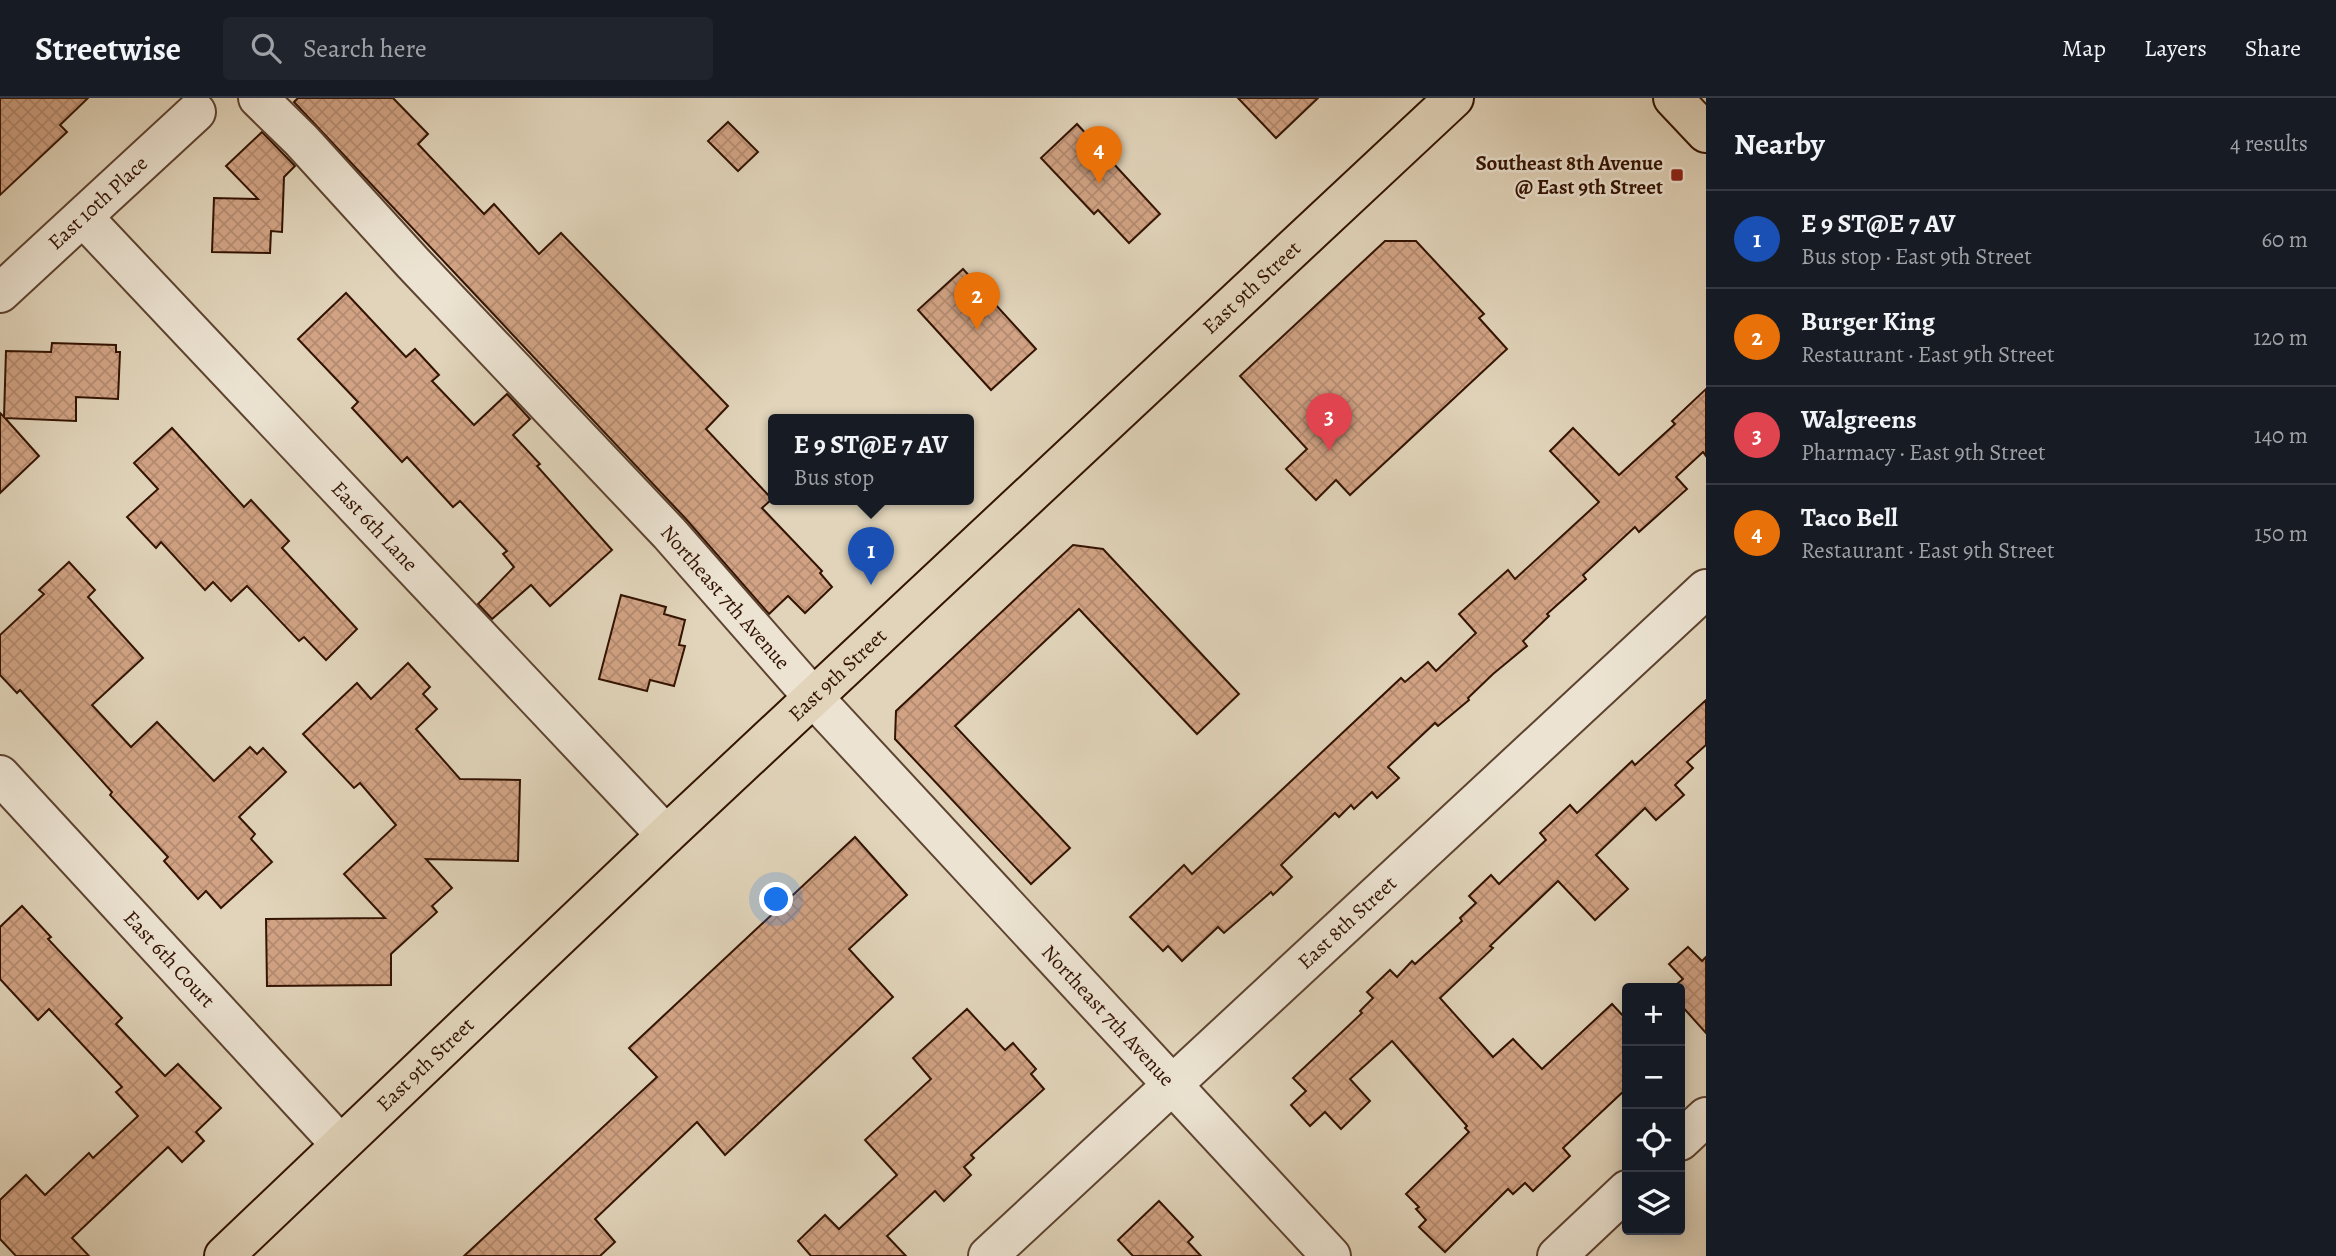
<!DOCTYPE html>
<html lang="en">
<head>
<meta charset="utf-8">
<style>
	body { margin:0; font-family:Alegreya,serif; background:#20242c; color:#f1f3f6 }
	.controls { position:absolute; right:21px; bottom:21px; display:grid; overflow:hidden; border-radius:7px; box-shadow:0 4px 18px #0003 }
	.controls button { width:63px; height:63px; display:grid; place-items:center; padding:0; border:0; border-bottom:2px solid #363941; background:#171b24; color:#f1f3f6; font:35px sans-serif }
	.you { position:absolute; left:777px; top:802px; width:24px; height:24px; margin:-18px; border:5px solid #fff; border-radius:50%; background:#1a73e8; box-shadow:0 0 0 10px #1a73e833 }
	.badge { display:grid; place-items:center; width:46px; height:46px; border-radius:50%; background:#c59692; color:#fff; font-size:23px; font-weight:700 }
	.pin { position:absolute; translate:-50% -58px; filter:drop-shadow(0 2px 4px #0008) }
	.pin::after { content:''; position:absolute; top:37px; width:24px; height:21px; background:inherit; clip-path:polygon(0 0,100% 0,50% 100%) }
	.popup { position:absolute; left:768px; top:316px; width:206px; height:91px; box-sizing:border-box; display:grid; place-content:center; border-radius:7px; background:#171b24; filter:drop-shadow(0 2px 5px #0005); font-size:23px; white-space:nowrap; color:#9ea1a6 }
	.popup b { font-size:26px; color:#f1f3f6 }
	.popup::after { content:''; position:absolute; left:50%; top:100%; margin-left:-14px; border:14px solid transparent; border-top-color:#171b24 }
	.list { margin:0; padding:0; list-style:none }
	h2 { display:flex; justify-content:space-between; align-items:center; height:91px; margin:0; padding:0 28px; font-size:30px }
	h2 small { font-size:23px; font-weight:400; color:#9ea1a6 }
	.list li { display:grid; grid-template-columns:46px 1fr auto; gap:21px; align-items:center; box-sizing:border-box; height:98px; padding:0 28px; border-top:2px solid #363941 }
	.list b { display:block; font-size:26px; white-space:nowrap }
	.list p { margin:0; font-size:23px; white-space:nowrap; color:#9ea1a6 }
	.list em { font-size:23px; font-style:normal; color:#9ea1a6 }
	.icon { flex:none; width:38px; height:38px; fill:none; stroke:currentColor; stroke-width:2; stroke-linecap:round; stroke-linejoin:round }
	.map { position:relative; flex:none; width:1706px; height:1158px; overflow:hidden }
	header { display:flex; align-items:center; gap:42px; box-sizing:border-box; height:98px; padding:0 35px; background:#171b24; border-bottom:2px solid #363941 }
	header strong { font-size:33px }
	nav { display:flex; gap:38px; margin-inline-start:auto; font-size:24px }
	.search { width:490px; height:63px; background:#20242c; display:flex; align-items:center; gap:18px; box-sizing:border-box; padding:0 24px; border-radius:7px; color:#9ea1a6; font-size:26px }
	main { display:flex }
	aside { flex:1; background:#171b24 }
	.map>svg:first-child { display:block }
	.building { fill:url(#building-cross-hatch); stroke:#331302; stroke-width:2 }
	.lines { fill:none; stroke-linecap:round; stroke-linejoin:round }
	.minor-casing { stroke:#5e4330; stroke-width:42 }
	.major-casing { stroke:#331302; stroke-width:42 }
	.minor { stroke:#ece3d2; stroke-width:38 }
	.major { stroke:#e1d4ba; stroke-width:38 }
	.poi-dot { fill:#8f2418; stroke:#ece3d2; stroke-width:2.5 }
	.labels { text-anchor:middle; stroke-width:5; stroke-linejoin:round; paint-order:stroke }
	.poi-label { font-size:21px; font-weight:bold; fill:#331302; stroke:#ece3d2; text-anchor:end }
	.street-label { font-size:21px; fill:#331302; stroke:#ece3d2 }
</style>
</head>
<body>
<header>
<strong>Streetwise</strong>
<div class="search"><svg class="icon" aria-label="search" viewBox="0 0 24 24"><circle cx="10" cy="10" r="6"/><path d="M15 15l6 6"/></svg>Search here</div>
<nav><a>Map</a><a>Layers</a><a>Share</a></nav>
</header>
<main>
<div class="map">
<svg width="1706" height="1158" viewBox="0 0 1706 1158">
	<defs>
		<pattern id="building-cross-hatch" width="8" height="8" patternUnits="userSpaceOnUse" patternTransform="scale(1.75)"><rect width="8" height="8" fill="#d1a384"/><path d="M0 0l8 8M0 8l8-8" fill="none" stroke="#b48b70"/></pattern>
	</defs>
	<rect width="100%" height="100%" fill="#e1d4ba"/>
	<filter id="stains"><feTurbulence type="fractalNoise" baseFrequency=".00286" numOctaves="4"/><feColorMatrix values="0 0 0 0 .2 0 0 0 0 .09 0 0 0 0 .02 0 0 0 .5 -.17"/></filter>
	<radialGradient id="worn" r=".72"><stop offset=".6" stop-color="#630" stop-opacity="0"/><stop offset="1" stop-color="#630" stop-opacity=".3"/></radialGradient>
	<!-- building -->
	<g class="building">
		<path d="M0 0H88L60 27 67 34 0 97Z"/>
		<path d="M298 0H393L428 36 418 46 484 116 494 106 539 156 561 135 728 308 706 331 772 401 762 410 822 473 820 475 832 489 805 515 788 498 769 516 685 420 294 4Z"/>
		<path d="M1238 0H1318L1276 40Z"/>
		<path d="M728 24 758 54 738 73 708 43Z"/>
		<path d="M1077 26 1160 116 1129 145 1098 112 1094 116 1041 60Z"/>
		<path d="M262 34 295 68 284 79 282 134 271 133 270 155 212 154 214 100 258 101 226 68Z"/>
		<path d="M1385 143H1416L1484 216 1479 220 1507 251 1350 397 1336 382 1316 402 1286 371 1307 351 1240 278Z"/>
		<path d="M963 171 1036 251 991 292 918 212Z"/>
		<path d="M346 195 406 259 415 251 439 277 432 283 474 327 507 296 530 321 513 337 540 366 537 368 612 452 550 508 531 487 492 521 478 506 514 469 503 456 507 453 460 403 453 409 407 359 402 364 352 310 358 304 298 241Z"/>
		<path d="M52 245 116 247V254H120L118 301 76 299V323L5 320 39 358 0 395V315L4 319 6 253 51 254Z"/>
		<path d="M1706 291V358L1703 354 1676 379 1687 391 1639 434 1635 429 1583 477 1586 481 1547 516 1549 518 1523 543 1527 548 1493 576 1468 600 1469 602 1438 628 1435 625 1388 669 1399 680 1377 700 1372 694 1354 711 1351 707 1339 719 1335 715 1281 767 1292 779 1273 797 1271 794 1224 835 1218 829 1182 863 1168 848 1163 853 1130 819 1184 767 1192 776 1401 580 1405 584 1428 564 1436 573 1476 535 1459 516 1508 472 1515 481 1599 404 1550 353 1573 330 1619 377 1675 326 1672 323Z"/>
		<path d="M172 330 244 409 251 402 289 443 282 450 357 531 326 562 304 539 299 543 247 488 231 503 213 484 205 492 161 444 156 450 127 419 158 391 134 365Z"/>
		<path d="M1073 447 1103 451 1239 596 1197 636 1079 511 955 628 1070 750 1031 786 895 641 896 613Z"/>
		<path d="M69 464 95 492 88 499 143 560 92 607 131 649 157 624 214 683 250 649 257 656 263 650 286 674 239 719 255 736 251 741 272 764 221 810 206 793 198 801 164 763 168 759 110 697 112 694 20 592 17 595 0 577V537L44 496 39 492Z"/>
		<path d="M621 497 666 509 664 516 685 522 679 547 685 548 674 588 650 582 647 593 599 581Z"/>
		<path d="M408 565 430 589 423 596 437 611 416 631 460 681 520 682 518 763 426 761 452 790 432 808 437 814 391 856V887L267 888 266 821 385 820 344 776 396 727 360 685 354 690 303 636 357 585 371 601Z"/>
		<path d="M1706 602V647L1687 664 1693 670 1675 687 1684 697 1656 722 1645 710 1596 757 1628 791 1595 822 1558 783 1490 848 1493 850 1440 900 1493 959 1513 941 1542 971 1612 906 1627 922V990L1563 1050 1570 1058 1533 1093 1525 1085 1513 1096 1508 1091 1445 1154 1419 1129 1426 1122 1416 1111 1419 1109 1406 1096 1469 1034 1465 1030 1467 1028 1392 943 1350 981 1370 1003 1341 1031 1325 1014 1310 1028 1291 1007 1306 993 1293 980 1362 915 1360 913 1373 900 1367 894 1390 872 1397 879 1412 863 1415 866 1462 823 1460 820 1476 805 1469 798 1491 777 1499 786 1546 742 1540 735 1570 707 1577 715 1632 663 1635 667Z"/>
		<path d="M855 739 907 797 849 851 893 899 725 1057 697 1024 595 1121 615 1144 600 1158H464L657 979 629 950Z"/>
		<path d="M22 808 51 839 48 841 122 920 116 926 165 978 178 966 221 1010 196 1034 204 1043 182 1064 168 1049 72 1140 89 1158H16L0 1141V1102L26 1077 45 1097 89 1055 93 1060 138 1018 116 994 122 989 49 911 38 922 0 881V829Z"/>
		<path d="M1688 849 1702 863 1706 859V935L1680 906V890H1672L1683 881 1669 866Z"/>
		<path d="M967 911 1005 952 1013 945 1036 971 1031 976 1044 991 971 1057 974 1060 964 1069 971 1077 944 1103 935 1093 887 1138 906 1158H811L798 1143 825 1117 839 1131 897 1077 865 1042 931 981 913 960Z"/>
		<path d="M1159 1103 1193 1139 1188 1144 1201 1158H1133L1118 1142Z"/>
	</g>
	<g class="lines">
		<!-- minor casing -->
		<g class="minor-casing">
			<g id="minor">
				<path id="s1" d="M258 0 301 42 413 165 669 435 813 599 1331 1158"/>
				<path id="s2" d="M83 119 666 737"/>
				<path id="s3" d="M0 195 196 14"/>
				<path id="s4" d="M0 677 340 1046"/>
				<path d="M1680 1043 1706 1019"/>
				<path id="s5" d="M988 1158 1706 491"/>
				<path d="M1557 1158 1627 1092"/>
			</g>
		</g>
		<!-- major casing -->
		<g class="major-casing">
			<g id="major">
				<path d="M1673 0 1706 35"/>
				<path id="s6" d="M224 1158 666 737 1454 0"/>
			</g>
		</g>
		<!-- minor -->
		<use href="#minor" class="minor"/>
		<!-- major -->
		<use href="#major" class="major"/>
	</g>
	<!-- markers -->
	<rect class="poi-dot" x="1670" y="70" width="14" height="14" rx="3.5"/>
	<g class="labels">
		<!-- poi labels -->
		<g class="poi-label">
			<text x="1663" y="72">Southeast 8th Avenue<tspan x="1663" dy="24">@ East 9th Street</tspan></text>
		</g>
		<!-- street labels -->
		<g class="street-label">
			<text dy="7" stroke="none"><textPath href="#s3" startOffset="133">East 10th Place</textPath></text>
			<text dy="7" stroke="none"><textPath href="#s6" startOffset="1412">East 9th Street</textPath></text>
			<text dy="7" stroke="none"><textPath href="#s2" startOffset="425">East 6th Lane</textPath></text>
			<text dy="7" stroke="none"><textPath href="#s1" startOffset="684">Northeast 7th Avenue</textPath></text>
			<text dy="7" stroke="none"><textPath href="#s6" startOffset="845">East 9th Street</textPath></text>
			<text dy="7" stroke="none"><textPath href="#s5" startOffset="490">East 8th Street</textPath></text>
			<text dy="7" stroke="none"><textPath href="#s4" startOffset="250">East 6th Court</textPath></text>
			<text dy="7" stroke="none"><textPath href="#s1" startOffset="1251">Northeast 7th Avenue</textPath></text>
			<text dy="7" stroke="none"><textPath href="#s6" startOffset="278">East 9th Street</textPath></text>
		</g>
	</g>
	<rect width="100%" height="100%" filter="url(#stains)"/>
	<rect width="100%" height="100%" fill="url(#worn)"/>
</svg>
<div class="controls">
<button>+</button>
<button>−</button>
<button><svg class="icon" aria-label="locate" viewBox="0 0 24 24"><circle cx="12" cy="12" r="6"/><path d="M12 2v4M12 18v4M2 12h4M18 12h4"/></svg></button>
<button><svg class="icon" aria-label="layers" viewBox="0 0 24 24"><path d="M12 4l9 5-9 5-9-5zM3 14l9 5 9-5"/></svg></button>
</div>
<div class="you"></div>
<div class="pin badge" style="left:871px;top:487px;background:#1a4fb4">1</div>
<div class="popup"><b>E 9 ST@E 7 AV</b>Bus stop</div>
<div class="pin badge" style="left:977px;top:232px;background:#e8710a">2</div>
<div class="pin badge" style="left:1329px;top:353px;background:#e0444e">3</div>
<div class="pin badge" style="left:1099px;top:86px;background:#e8710a">4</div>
</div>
<aside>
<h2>Nearby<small>4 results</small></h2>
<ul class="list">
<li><span class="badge" style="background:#1a4fb4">1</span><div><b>E 9 ST@E 7 AV</b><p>Bus stop · East 9th Street</p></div><em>60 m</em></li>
<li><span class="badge" style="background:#e8710a">2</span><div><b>Burger King</b><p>Restaurant · East 9th Street</p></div><em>120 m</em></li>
<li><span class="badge" style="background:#e0444e">3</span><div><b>Walgreens</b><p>Pharmacy · East 9th Street</p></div><em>140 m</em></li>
<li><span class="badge" style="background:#e8710a">4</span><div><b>Taco Bell</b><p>Restaurant · East 9th Street</p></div><em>150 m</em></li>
</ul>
</aside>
</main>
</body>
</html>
